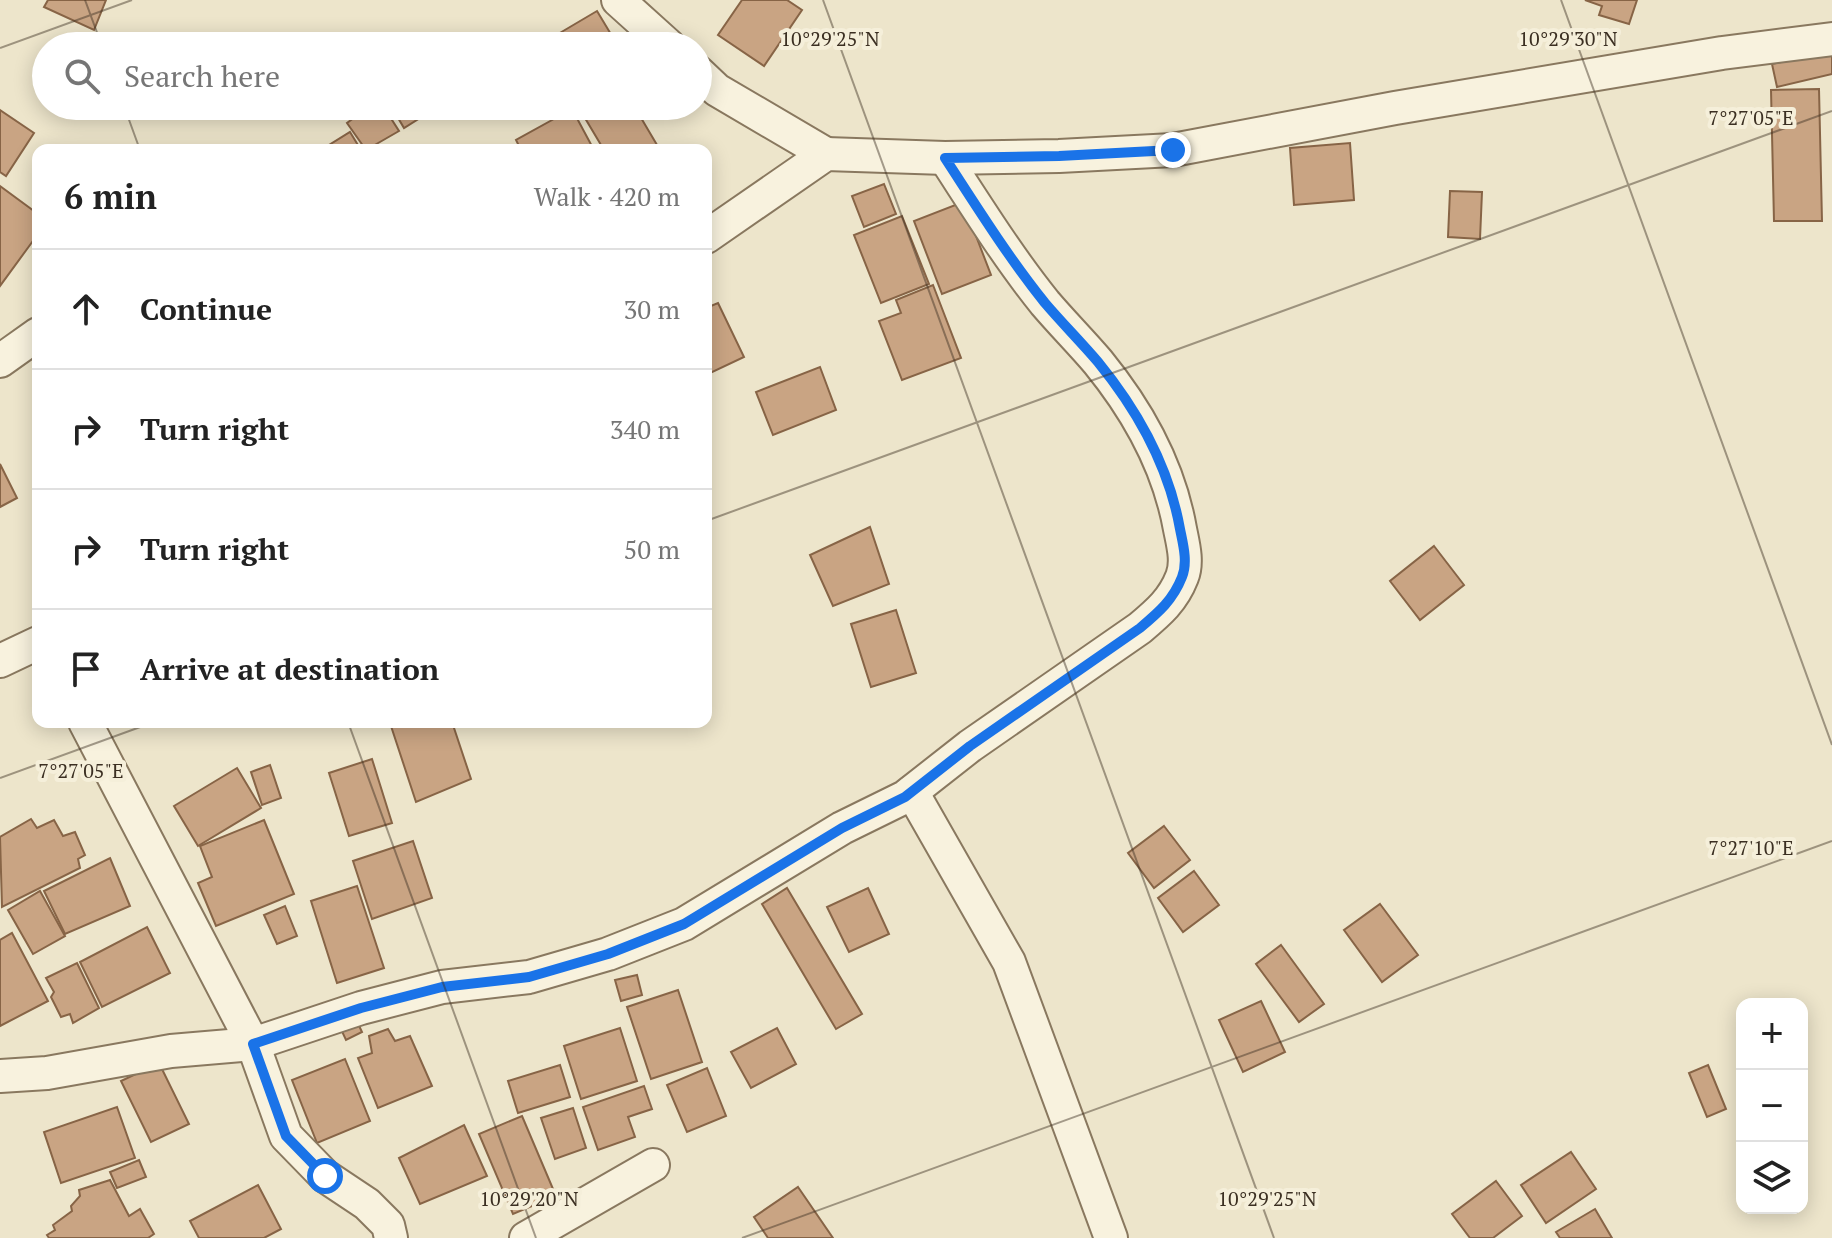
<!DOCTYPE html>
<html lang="en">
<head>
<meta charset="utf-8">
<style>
	body { margin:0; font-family:"PT Serif",serif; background:#f2f2f2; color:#222 }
	.controls { position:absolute; right:24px; bottom:24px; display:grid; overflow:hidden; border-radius:16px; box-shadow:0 4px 20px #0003 }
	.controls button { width:72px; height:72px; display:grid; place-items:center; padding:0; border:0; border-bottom:2px solid #e0e0e0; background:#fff; color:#222; font:40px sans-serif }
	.stop { position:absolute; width:24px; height:24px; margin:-18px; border:6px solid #1a73e8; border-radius:50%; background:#fff }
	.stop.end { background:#1a73e8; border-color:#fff; box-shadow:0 2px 8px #0008 }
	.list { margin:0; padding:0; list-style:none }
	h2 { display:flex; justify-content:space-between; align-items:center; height:104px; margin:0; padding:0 32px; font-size:34px }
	h2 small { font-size:26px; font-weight:400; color:#767676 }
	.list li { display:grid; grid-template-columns:52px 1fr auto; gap:24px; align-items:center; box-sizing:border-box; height:120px; padding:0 32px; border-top:2px solid #e0e0e0 }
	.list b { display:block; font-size:30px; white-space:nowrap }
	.list em { font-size:26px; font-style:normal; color:#767676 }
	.icon { flex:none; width:44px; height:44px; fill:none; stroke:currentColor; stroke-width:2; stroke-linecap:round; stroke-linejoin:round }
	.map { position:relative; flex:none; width:1832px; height:1238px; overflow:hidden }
	.search { position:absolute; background:#fff; box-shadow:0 4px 20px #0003; left:32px; top:32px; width:680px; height:88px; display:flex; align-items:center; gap:20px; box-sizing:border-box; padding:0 28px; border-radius:44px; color:#767676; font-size:30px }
	.panel { position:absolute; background:#fff; box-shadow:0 4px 20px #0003; left:32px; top:144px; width:680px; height:584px; border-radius:16px }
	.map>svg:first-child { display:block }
	.building { fill:#c9a483; stroke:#876446; stroke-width:2 }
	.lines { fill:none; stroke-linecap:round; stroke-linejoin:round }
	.minor-casing { stroke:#89785f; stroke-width:36 }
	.minor { stroke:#f8f2de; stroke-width:32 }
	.route { stroke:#1a73e8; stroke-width:10 }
	.ticks { fill:none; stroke:#3b2f22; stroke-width:2; stroke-opacity:0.45 }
	.ticks-label { font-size:20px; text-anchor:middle; fill:#3b2f22; stroke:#f5efda; stroke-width:8; stroke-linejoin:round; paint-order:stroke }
</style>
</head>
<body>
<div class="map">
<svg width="1832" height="1238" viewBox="0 0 1832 1238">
	<rect width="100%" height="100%" fill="#ede5cb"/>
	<!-- building -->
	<g class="building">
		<path d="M48 0H106L94 30 44 7Z"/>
		<path d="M742 0H787L802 10 764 66 718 35Z"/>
		<path d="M1585 0H1637L1629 24 1599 15 1602 6Z"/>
		<path d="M597 11 618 46H558L553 37Z"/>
		<path d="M1832 50V74L1777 87 1772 64Z"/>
		<path d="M1819 89 1822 221H1774L1771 90Z"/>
		<path d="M370 106H383L399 131 366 150 347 123Z"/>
		<path d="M391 106H439L404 128Z"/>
		<path d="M593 106H634L660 150H604L582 113Z"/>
		<path d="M572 109 594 150H521L516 140Z"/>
		<path d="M0 110 34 133 6 176 0 172Z"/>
		<path d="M350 132 361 150H321Z"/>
		<path d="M1350 143 1354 200 1294 205 1290 148Z"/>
		<path d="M884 184 896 214 864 227 852 196Z"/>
		<path d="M0 186 38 214V234L0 286Z"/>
		<path d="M1450 191 1482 192 1480 239 1448 237Z"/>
		<path d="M963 202 991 275 942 294 914 221Z"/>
		<path d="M902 216 929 284 881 303 854 235Z"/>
		<path d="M933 285 961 358 902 380 879 321 901 313 896 300Z"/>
		<path d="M718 303 744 357 706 375V308Z"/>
		<path d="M820 367 836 410 773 435 756 392Z"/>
		<path d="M0 464 17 498 0 507Z"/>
		<path d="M870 527 889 584 833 606 810 555Z"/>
		<path d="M1434 546 1464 585 1420 620 1390 581Z"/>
		<path d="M896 610 916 673 871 687 851 624Z"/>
		<path d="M394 722H452L471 779 416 802 390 723Z"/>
		<path d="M372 759 392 823 349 836 329 773Z"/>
		<path d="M270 765 281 798 262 805 251 772Z"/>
		<path d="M237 768 261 808 198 846 174 806Z"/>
		<path d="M31 819 37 828 54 820 63 836 75 832 85 855 78 859 80 868 2 907 0 837Z"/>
		<path d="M264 820 294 894 216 926 198 883 212 877 200 846Z"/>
		<path d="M1164 826 1190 860 1154 888 1128 853Z"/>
		<path d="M413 841 432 898 372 919 353 861Z"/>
		<path d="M110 858 130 906 65 934 44 891Z"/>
		<path d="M1194 871 1219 905 1183 932 1158 898Z"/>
		<path d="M357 886 384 968 337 983 311 901Z"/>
		<path d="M787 888 862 1014 836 1029 762 904Z"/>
		<path d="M868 888 889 934 849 952 827 907Z"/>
		<path d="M40 891 65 936 33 954 8 910Z"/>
		<path d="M1380 904 1418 955 1382 982 1344 930Z"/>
		<path d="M285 906 297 936 277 944 264 915Z"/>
		<path d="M147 927 170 973 102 1007 80 962Z"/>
		<path d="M12 933 48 1001 0 1026V940Z"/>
		<path d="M1281 945 1324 1004 1299 1022 1256 964Z"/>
		<path d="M77 963 99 1008 73 1023 70 1014 61 1017 51 997 54 992 46 978Z"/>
		<path d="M637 975 642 995 621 1001 615 980Z"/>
		<path d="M678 990 702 1062 651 1079 627 1007Z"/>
		<path d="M1261 1001 1285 1052 1243 1072 1219 1020Z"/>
		<path d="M355 1017 362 1032 346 1040 339 1025Z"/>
		<path d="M620 1028 637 1081 581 1099 564 1046Z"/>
		<path d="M777 1028 796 1064 751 1088 731 1052Z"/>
		<path d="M388 1029 395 1041 410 1036 432 1086 378 1108 358 1058 372 1053 369 1036Z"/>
		<path d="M345 1059 370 1121 317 1143 292 1080Z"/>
		<path d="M159 1063 189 1124 151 1142 121 1081Z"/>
		<path d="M560 1065 570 1097 518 1113 508 1081Z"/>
		<path d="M1708 1065 1726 1109 1707 1117 1689 1073Z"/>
		<path d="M707 1068 726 1116 687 1132 667 1085Z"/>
		<path d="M644 1086 652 1109 628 1117 635 1137 598 1150 583 1107Z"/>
		<path d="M117 1107 135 1158 61 1183 44 1132Z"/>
		<path d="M573 1108 586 1148 555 1159 541 1118Z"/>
		<path d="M522 1116 556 1196 513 1214 479 1134Z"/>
		<path d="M464 1125 487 1176 420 1204 399 1158Z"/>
		<path d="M1571 1152 1596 1189 1546 1223 1521 1185Z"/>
		<path d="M139 1160 146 1177 117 1188 110 1172Z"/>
		<path d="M110 1180 129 1216 140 1209 154 1234 148 1238H49L47 1235 55 1230 53 1225 72 1211 71 1206 80 1196 79 1190Z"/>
		<path d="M1496 1181 1522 1216 1493 1238H1470L1452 1214Z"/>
		<path d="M258 1185 281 1229 264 1238H199L190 1221Z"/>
		<path d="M798 1187 833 1238H768L754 1217Z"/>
		<path d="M1595 1209 1612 1238H1560L1556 1232Z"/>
	</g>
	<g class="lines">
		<!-- minor casing -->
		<g class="minor-casing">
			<g id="minor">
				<path d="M618 0 669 46"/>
				<path d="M698 72 717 90 826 154"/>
				<path d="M706 237 826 154 945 158 1059 156 1173 150 1395 108 1722 53 1832 39"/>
				<path d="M0 361 38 334"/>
				<path d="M0 661 38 643"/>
				<path d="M85 722 253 1044 286 1136 325 1176 367 1204 388 1225 391 1238"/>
				<path d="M912 792 1009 962 1111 1238"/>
				<path d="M0 1076 47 1073 171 1051 253 1044 361 1008 442 987 529 977 608 954 684 924 842 828 905 797 970 746 1140 628C1159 612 1173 600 1182 577 1188 562 1183 544 1180 529 1169 467 1138 411 1098 362 1081 342 1062 323 1045 303 1008 257 977 207 945 158"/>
				<path d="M526 1238 653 1165"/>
			</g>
		</g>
		<!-- minor -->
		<use href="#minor" class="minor"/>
	</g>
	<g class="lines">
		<!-- route -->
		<path class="route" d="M325 1176 286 1136 253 1044 361 1008 442 987 529 977 608 954 684 924 842 828 905 797 970 746 1140 628C1159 612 1173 600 1182 577 1188 562 1183 544 1180 529 1169 467 1138 411 1098 362 1081 342 1062 323 1045 303 1008 257 977 207 945 158L1059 156 1173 150"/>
	</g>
	<!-- ticks -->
	<path class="ticks" d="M85 0 102 46M823 0 1274 1238M1561 0 1832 745M0 48 132 0M124 106 140 150M706 521 1832 111M348 722 536 1238M0 778 154 722M742 1238 1832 841"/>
	<g class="ticks-label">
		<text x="830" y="46">10°29'25"N</text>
		<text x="1568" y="46">10°29'30"N</text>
		<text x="1751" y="125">7°27'05"E</text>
		<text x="81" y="778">7°27'05"E</text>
		<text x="1751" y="855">7°27'10"E</text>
		<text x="529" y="1206">10°29'20"N</text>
		<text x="1267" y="1206">10°29'25"N</text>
	</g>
</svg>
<div class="controls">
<button>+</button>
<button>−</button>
<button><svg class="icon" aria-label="layers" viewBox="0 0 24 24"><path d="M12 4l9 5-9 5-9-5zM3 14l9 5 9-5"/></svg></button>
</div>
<div class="stop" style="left:325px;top:1176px"></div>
<div class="stop end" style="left:1173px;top:150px"></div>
<div class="search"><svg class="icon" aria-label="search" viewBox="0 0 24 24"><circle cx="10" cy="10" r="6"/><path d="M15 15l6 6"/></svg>Search here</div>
<section class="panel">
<h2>6 min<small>Walk · 420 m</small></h2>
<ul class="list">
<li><svg class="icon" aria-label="ahead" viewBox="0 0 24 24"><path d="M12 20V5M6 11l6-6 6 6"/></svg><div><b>Continue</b></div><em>30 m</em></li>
<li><svg class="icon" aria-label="right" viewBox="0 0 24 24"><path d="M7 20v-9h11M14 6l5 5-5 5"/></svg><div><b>Turn right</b></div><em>340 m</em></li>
<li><svg class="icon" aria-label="right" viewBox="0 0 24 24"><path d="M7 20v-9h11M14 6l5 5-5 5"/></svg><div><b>Turn right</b></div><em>50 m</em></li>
<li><svg class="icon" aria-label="arrive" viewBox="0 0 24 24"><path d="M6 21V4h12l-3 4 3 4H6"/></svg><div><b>Arrive at destination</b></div></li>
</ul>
</section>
</div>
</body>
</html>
